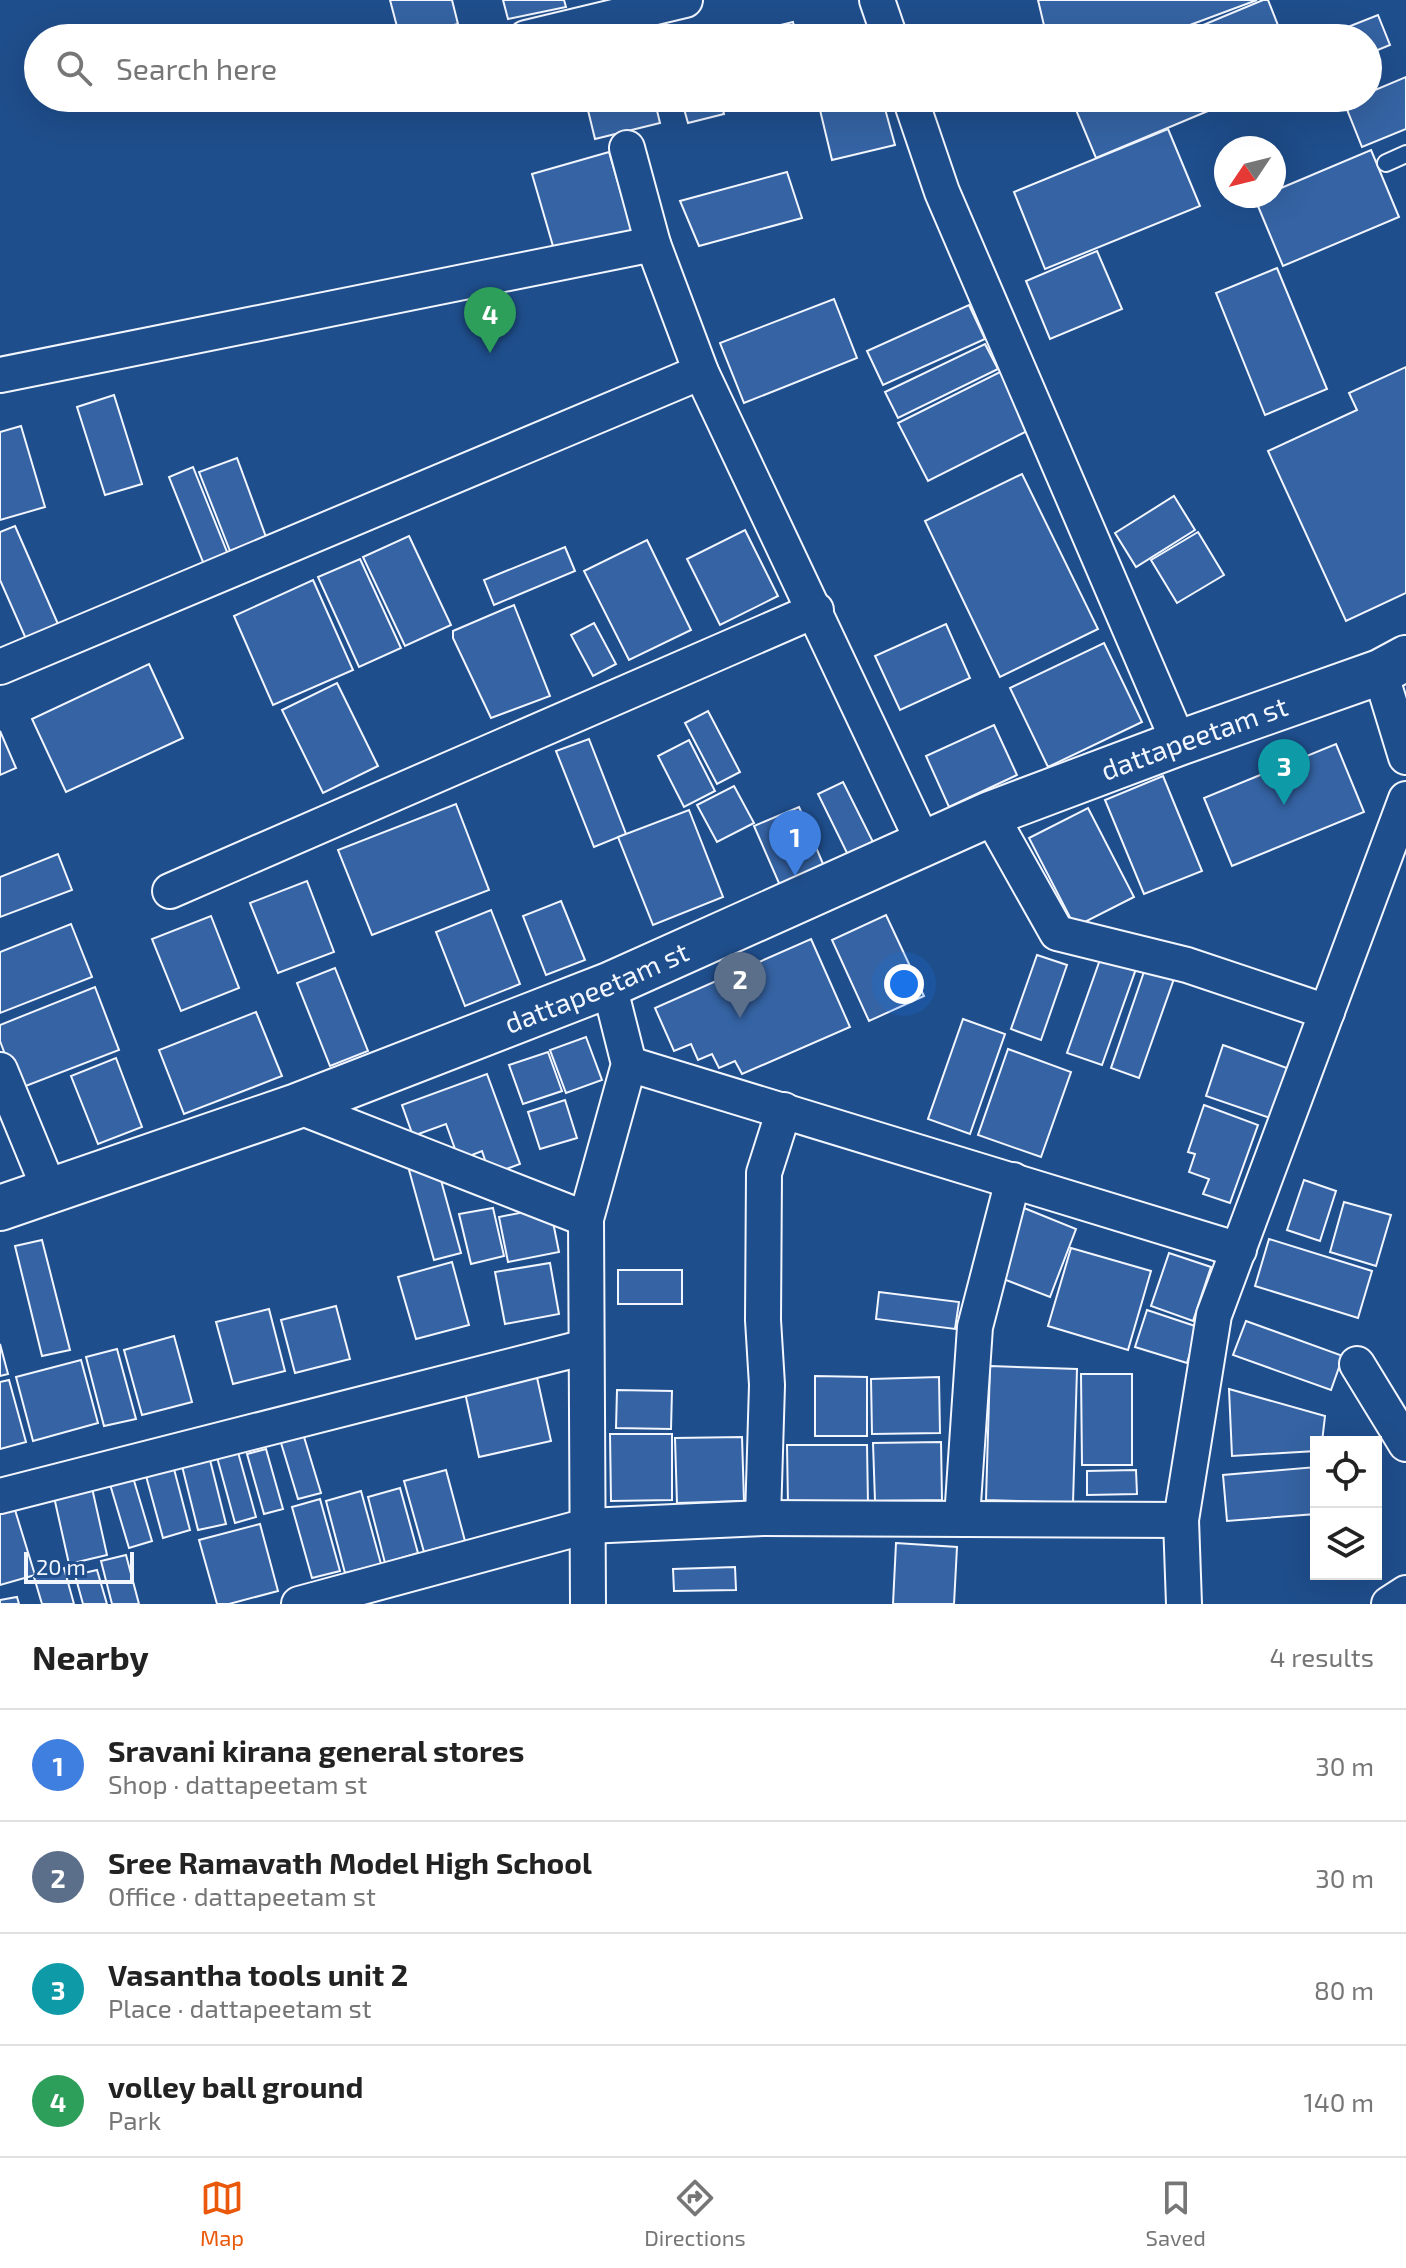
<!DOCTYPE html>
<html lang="en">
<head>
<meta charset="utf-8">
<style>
	body { margin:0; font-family:"Exo 2",sans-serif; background:#f2f2f2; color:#222 }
	.controls { position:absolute; right:24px; bottom:24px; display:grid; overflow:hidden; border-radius:0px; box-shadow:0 8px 32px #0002 }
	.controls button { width:72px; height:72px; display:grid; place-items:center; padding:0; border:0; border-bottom:2px solid #e0e0e0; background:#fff; color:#222; font:40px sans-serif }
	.compass { position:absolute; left:1214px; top:136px; width:72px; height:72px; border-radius:50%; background:#fff; box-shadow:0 8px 32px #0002; rotate:235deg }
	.scale { position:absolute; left:24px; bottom:20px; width:110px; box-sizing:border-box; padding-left:8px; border:4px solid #f2f6ff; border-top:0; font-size:22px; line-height:28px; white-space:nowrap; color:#f2f6ff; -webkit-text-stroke:6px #1f4e8c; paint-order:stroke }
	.you { position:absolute; left:904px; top:984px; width:28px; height:28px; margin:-20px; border:6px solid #fff; border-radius:50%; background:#1a73e8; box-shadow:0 0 0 12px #1a73e833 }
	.badge { display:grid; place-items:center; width:52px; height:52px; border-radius:50%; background:#ea580c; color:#fff; font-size:26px; font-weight:700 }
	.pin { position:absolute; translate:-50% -66px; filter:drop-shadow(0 2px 4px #0008) }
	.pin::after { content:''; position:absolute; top:42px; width:28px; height:24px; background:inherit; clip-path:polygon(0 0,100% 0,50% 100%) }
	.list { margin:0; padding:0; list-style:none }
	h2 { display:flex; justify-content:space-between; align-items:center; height:104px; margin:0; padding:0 32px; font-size:34px }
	h2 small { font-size:26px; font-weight:400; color:#767676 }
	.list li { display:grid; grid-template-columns:52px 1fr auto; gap:24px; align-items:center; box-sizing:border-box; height:112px; padding:0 32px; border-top:2px solid #e0e0e0 }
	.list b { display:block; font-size:30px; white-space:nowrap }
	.list p { margin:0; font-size:26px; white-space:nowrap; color:#767676 }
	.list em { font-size:26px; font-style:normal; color:#767676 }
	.icon { flex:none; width:44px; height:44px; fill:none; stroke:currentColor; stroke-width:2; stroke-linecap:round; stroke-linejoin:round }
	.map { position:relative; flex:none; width:1406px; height:1604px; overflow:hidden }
	.search { position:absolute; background:#fff; box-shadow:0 8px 32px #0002; left:24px; right:24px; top:24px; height:88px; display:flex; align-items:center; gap:20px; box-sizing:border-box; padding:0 28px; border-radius:44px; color:#767676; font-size:30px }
	.sheet { height:552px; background:#fff }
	nav { display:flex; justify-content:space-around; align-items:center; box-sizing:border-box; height:112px; border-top:2px solid #e0e0e0; background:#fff; font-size:22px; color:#767676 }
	nav a { display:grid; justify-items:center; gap:4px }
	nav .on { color:#ea580c }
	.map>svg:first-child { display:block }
	.building { fill:#3563a3; stroke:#f2f6ff; stroke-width:2 }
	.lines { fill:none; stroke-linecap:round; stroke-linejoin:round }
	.lane-casing { stroke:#f2f6ff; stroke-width:20 }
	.street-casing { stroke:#f2f6ff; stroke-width:38 }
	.secondary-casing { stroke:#f2f6ff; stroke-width:48 }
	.lane { stroke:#1f4e8c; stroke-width:16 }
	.street { stroke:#1f4e8c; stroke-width:34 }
	.secondary { stroke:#1f4e8c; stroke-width:44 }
	.labels { text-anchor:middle; stroke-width:6; stroke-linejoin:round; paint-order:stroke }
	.street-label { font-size:28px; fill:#f2f6ff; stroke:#1f4e8c }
</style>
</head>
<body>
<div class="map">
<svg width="1406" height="1604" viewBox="0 0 1406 1604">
	<rect width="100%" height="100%" fill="#1f4e8c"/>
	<!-- building -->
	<g class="building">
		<path d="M390 0H452L458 24 400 38Z"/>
		<path d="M503 0H564L566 7 508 19Z"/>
		<path d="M1038 0H1257L1155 38H1047Z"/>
		<path d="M1263 0H1268L1283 38H1172Z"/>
		<path d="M1378 15 1390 45 1368 54V38H1320Z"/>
		<path d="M793 22 797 38H744L743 34Z"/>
		<path d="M735 30 737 38H714L713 35Z"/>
		<path d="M1406 77V129L1362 147 1344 102 1355 98H1368V93Z"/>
		<path d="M585 98H654L660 123 595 139Z"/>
		<path d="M681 98H720L724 114 688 123Z"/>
		<path d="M729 98H752L753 102 731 107Z"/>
		<path d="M759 98H801L761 108Z"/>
		<path d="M869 98H882L895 145 832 160 820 110Z"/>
		<path d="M1071 98H1239L1096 158Z"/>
		<path d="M1168 129 1200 206 1045 269 1014 192Z"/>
		<path d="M1371 150 1399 217 1283 266 1255 199 1274 196V191Z"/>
		<path d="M609 152 632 231 555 253 532 174Z"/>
		<path d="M787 172 802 218 699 246 680 201Z"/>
		<path d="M1097 251 1122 309 1050 339 1026 281Z"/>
		<path d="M1277 268 1327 389 1265 415 1216 293Z"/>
		<path d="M834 299 857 358 744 403 720 343Z"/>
		<path d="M969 305 985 339 883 385 867 351Z"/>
		<path d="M985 344 998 369 898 418 885 392Z"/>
		<path d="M1406 367V593L1346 621 1268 451 1357 410 1349 393Z"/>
		<path d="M1004 370 1033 428 928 481 898 423Z"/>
		<path d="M114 395 142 484 105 495 77 407Z"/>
		<path d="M21 426 45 507 0 520V432Z"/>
		<path d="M237 458 266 537 230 551 199 472Z"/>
		<path d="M193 467 229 557 205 567 169 477Z"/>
		<path d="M1022 474 1098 629 1000 677 925 521Z"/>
		<path d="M1174 496 1195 530 1136 567 1115 533Z"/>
		<path d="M15 526 58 624 26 639 0 580V532Z"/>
		<path d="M745 530 778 596 720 625 687 559Z"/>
		<path d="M1198 532 1224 575 1177 603 1151 560Z"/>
		<path d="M409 536 451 625 405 646 363 557Z"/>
		<path d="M647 540 691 630 629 660 584 571Z"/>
		<path d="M565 547 575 571 494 605 484 580Z"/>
		<path d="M360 559 401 648 359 667 318 577Z"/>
		<path d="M313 580 353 670 273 705 234 616Z"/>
		<path d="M514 605 550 696 491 718 453 638V631Z"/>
		<path d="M594 623 616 664 593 676 571 635Z"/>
		<path d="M946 624 970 678 900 710 875 656Z"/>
		<path d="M1104 643 1142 722 1048 767 1010 688Z"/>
		<path d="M149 664 183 738 66 792 32 719Z"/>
		<path d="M337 683 378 766 323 793 282 710Z"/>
		<path d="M708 711 740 772 717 784 685 723Z"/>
		<path d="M994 725 1017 775 949 807 926 756Z"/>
		<path d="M0 731 16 768 0 775Z"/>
		<path d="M589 739 626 834 594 847 556 751Z"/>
		<path d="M689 740 715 791 684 807 658 756Z"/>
		<path d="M1336 744 1364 812 1232 866 1204 798Z"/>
		<path d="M1163 776 1202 871 1144 894 1105 800Z"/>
		<path d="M843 782 874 844 849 857 818 794Z"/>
		<path d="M734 786 754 823 717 842 697 805Z"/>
		<path d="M456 804 489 890 372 935 338 850Z"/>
		<path d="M799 807 826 871 782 890 754 826Z"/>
		<path d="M1088 808 1134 897 1075 927 1029 838Z"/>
		<path d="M689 810 723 897 653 925 618 837Z"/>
		<path d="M58 854 72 890 0 917V877Z"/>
		<path d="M307 881 334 952 278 973 250 903Z"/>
		<path d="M561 901 585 960 546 975 523 916Z"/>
		<path d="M491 910 520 984 465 1006 436 932Z"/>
		<path d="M886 915 924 996 869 1021 832 940Z"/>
		<path d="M211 916 239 988 181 1011 152 939Z"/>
		<path d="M71 924 92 977 0 1013V952Z"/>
		<path d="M811 939 850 1027 742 1074 735 1061 719 1068 712 1054 698 1060 691 1044 674 1051 655 1008Z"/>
		<path d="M1102 954 1137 966 1102 1065 1067 1053Z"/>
		<path d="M1037 955 1067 965 1041 1040 1011 1029Z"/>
		<path d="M1147 963 1176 973 1139 1078 1111 1068Z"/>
		<path d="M335 968 368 1051 330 1066 297 983Z"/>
		<path d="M95 987 119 1050 18 1089 0 1041V1025Z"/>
		<path d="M256 1012 282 1076 184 1114 159 1050Z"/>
		<path d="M963 1019 1005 1034 970 1134 928 1119Z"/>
		<path d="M586 1037 602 1080 566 1093 550 1050Z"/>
		<path d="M1223 1045 1287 1068 1270 1118 1206 1096Z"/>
		<path d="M1008 1049 1071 1072 1041 1157 978 1135Z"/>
		<path d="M548 1052 562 1091 523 1104 509 1065Z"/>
		<path d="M116 1058 142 1127 98 1144 71 1076Z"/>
		<path d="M487 1074 520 1164 490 1175 482 1151 459 1160 446 1124 413 1136 402 1105Z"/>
		<path d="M565 1100 577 1138 540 1149 528 1112Z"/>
		<path d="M1204 1105 1258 1125 1230 1203 1203 1194 1209 1179 1189 1172 1195 1154 1188 1152Z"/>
		<path d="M436 1162 461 1253 434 1260 409 1170Z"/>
		<path d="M1304 1180 1336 1191 1320 1241 1287 1230Z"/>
		<path d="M1344 1202 1391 1215 1376 1266 1330 1252Z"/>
		<path d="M550 1207 559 1252 508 1262 499 1217Z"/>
		<path d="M493 1208 504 1256 471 1264 459 1214Z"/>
		<path d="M1024 1208 1076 1229 1050 1297 998 1277Z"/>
		<path d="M1269 1239 1372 1271 1358 1318 1255 1286Z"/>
		<path d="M42 1240 70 1350 42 1356 15 1246Z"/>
		<path d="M1071 1248 1151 1271 1128 1350 1048 1326Z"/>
		<path d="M1169 1253 1211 1267 1193 1321 1151 1306Z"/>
		<path d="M452 1262 469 1325 416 1339 398 1277Z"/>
		<path d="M550 1263 559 1314 505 1324 495 1272Z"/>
		<rect x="618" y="1270" width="64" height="34"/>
		<path d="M879 1292 959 1302 955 1329 876 1319Z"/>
		<path d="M336 1306 350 1359 295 1373 281 1320Z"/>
		<path d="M269 1309 285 1371 233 1384 216 1322Z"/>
		<path d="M1147 1310 1198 1327 1187 1363 1135 1347Z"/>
		<path d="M1246 1321 1343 1356 1331 1390 1233 1355Z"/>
		<path d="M174 1336 192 1402 142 1415 124 1350Z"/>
		<path d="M0 1344 8 1374 0 1376Z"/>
		<path d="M117 1349 136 1419 104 1426 86 1357Z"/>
		<path d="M81 1360 98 1423 33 1441 16 1377Z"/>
		<path d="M990 1366 1077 1369 1073 1503 986 1500Z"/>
		<path d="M536 1373 551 1441 479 1457 464 1388Z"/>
		<path d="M1081 1374H1132V1465H1082Z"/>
		<path d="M815 1376 867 1377V1436H815Z"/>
		<path d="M939 1377 940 1433 872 1434 871 1379Z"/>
		<path d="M9 1380 26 1442 0 1449V1382Z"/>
		<path d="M1229 1389 1325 1416 1322 1442H1316V1451L1232 1456Z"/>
		<path d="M617 1390 672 1391 671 1429 616 1428Z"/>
		<path d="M301 1427 321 1493 298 1499 278 1433Z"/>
		<path d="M610 1434H672V1500L611 1501Z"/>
		<path d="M742 1437 744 1501 677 1503 675 1438Z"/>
		<path d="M941 1442 942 1500 875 1501 873 1443Z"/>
		<path d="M236 1445 256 1517 235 1523 215 1450Z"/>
		<path d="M787 1445H867L868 1505H788Z"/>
		<path d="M266 1449 283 1509 264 1514 247 1454Z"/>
		<path d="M210 1460 226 1524 198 1530 182 1466Z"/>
		<path d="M1316 1467V1514L1227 1521 1223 1475Z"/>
		<path d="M174 1469 190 1530 163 1538 146 1476Z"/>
		<path d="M446 1470 465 1541 424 1552 404 1481Z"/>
		<path d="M1136 1470 1137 1494 1087 1495V1471Z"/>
		<path d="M132 1474 152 1541 129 1548 109 1481Z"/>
		<path d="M90 1479 107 1555 69 1564 52 1488Z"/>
		<path d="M400 1488 418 1553 385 1563 368 1497Z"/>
		<path d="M361 1491 381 1564 345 1573 326 1501Z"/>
		<path d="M320 1499 340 1571 312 1578 292 1507Z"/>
		<path d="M15 1510 35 1575 0 1585V1514Z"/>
		<path d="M260 1524 278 1591 229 1604H217L199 1540Z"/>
		<path d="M896 1543 957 1547 954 1604H893Z"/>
		<path d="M126 1555 139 1604H112L101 1561Z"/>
		<path d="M735 1567 736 1590 674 1591 673 1569Z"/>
		<path d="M64 1568 74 1604H42L34 1577Z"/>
		<path d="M97 1570 107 1604H83L75 1575Z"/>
		<path d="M17 1597 19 1604H0V1600Z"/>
	</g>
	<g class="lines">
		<!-- lane casing -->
		<g class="lane-casing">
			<path id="lane" d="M1386 163 1406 154"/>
		</g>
		<!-- street casing -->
		<g class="street-casing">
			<g id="street">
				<path d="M877 0 890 38"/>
				<path d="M526 38 685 0"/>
				<path d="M910 98 942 192 1179 743"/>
				<path d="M627 148 653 244"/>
				<path d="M0 375 653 244 701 372 924 844"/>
				<path d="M0 667 701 372"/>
				<path d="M1380 672 1406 757"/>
				<path d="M990 814 1057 933 1187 965 1327 1012"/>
				<path d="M170 891 816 610"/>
				<path d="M629 1064 1239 1250"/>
				<path d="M0 1070 50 1191"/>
				<path d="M297 1106 586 1219"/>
				<path d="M1357 1364 1406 1444"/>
				<path d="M0 1496 586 1347"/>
				<path d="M763 1518 767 1385 763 1320 764 1173 784 1110"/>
				<path d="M962 1518 975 1327 1013 1180"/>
				<path d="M299 1604 587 1526 763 1518 1181 1520"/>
				<path d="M588 1604 586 1219 629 1064 609 985"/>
				<path d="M1184 1604 1181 1520 1214 1315 1406 799"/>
				<path d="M1389 1604 1406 1593"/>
			</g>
		</g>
		<!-- secondary casing -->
		<g class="secondary-casing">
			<g id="secondary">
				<path id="s1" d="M0 1208 297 1106 609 985 990 814 1179 743 1380 672 1406 658"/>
			</g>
		</g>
		<!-- lane -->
		<use href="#lane" class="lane"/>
		<!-- street -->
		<use href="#street" class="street"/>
		<!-- secondary -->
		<use href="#secondary" class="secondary"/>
	</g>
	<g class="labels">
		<!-- street labels -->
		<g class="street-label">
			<text dy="10" stroke="none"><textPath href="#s1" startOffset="1284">dattapeetam st</textPath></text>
			<text dy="10" stroke="none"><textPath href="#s1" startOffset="636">dattapeetam st</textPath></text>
		</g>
	</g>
</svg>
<div class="controls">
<button><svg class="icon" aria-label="locate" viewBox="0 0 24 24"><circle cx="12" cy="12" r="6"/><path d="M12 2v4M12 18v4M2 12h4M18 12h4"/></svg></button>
<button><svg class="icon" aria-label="layers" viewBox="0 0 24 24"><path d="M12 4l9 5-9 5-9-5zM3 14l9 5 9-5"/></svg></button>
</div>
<svg class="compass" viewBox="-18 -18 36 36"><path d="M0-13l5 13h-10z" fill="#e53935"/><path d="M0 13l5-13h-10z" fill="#767676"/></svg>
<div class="scale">20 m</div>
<div class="you"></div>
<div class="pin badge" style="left:795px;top:876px;background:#3f7fe0">1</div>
<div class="pin badge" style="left:740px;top:1018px;background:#5c6f8a">2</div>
<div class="pin badge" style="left:1284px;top:805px;background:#0f9aa8">3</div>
<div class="pin badge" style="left:490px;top:353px;background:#2e9e5b">4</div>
<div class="search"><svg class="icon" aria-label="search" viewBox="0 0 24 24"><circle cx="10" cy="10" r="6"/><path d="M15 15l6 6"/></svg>Search here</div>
</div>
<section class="sheet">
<h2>Nearby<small>4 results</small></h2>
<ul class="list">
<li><span class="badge" style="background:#3f7fe0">1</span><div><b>Sravani kirana general stores</b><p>Shop · dattapeetam st</p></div><em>30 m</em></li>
<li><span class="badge" style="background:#5c6f8a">2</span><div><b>Sree Ramavath Model High School</b><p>Office · dattapeetam st</p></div><em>30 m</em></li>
<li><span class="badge" style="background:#0f9aa8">3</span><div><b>Vasantha tools unit 2</b><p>Place · dattapeetam st</p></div><em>80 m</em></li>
<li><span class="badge" style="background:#2e9e5b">4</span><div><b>volley ball ground</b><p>Park</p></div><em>140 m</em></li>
</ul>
</section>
<nav>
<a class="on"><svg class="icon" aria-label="map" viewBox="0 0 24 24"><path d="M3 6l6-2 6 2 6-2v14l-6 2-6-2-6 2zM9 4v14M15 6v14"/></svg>Map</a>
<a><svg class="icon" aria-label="directions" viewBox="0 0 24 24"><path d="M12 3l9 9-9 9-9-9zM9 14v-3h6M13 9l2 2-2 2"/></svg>Directions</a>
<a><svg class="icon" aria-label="saved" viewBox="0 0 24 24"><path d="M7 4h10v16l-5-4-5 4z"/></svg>Saved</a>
</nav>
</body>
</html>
